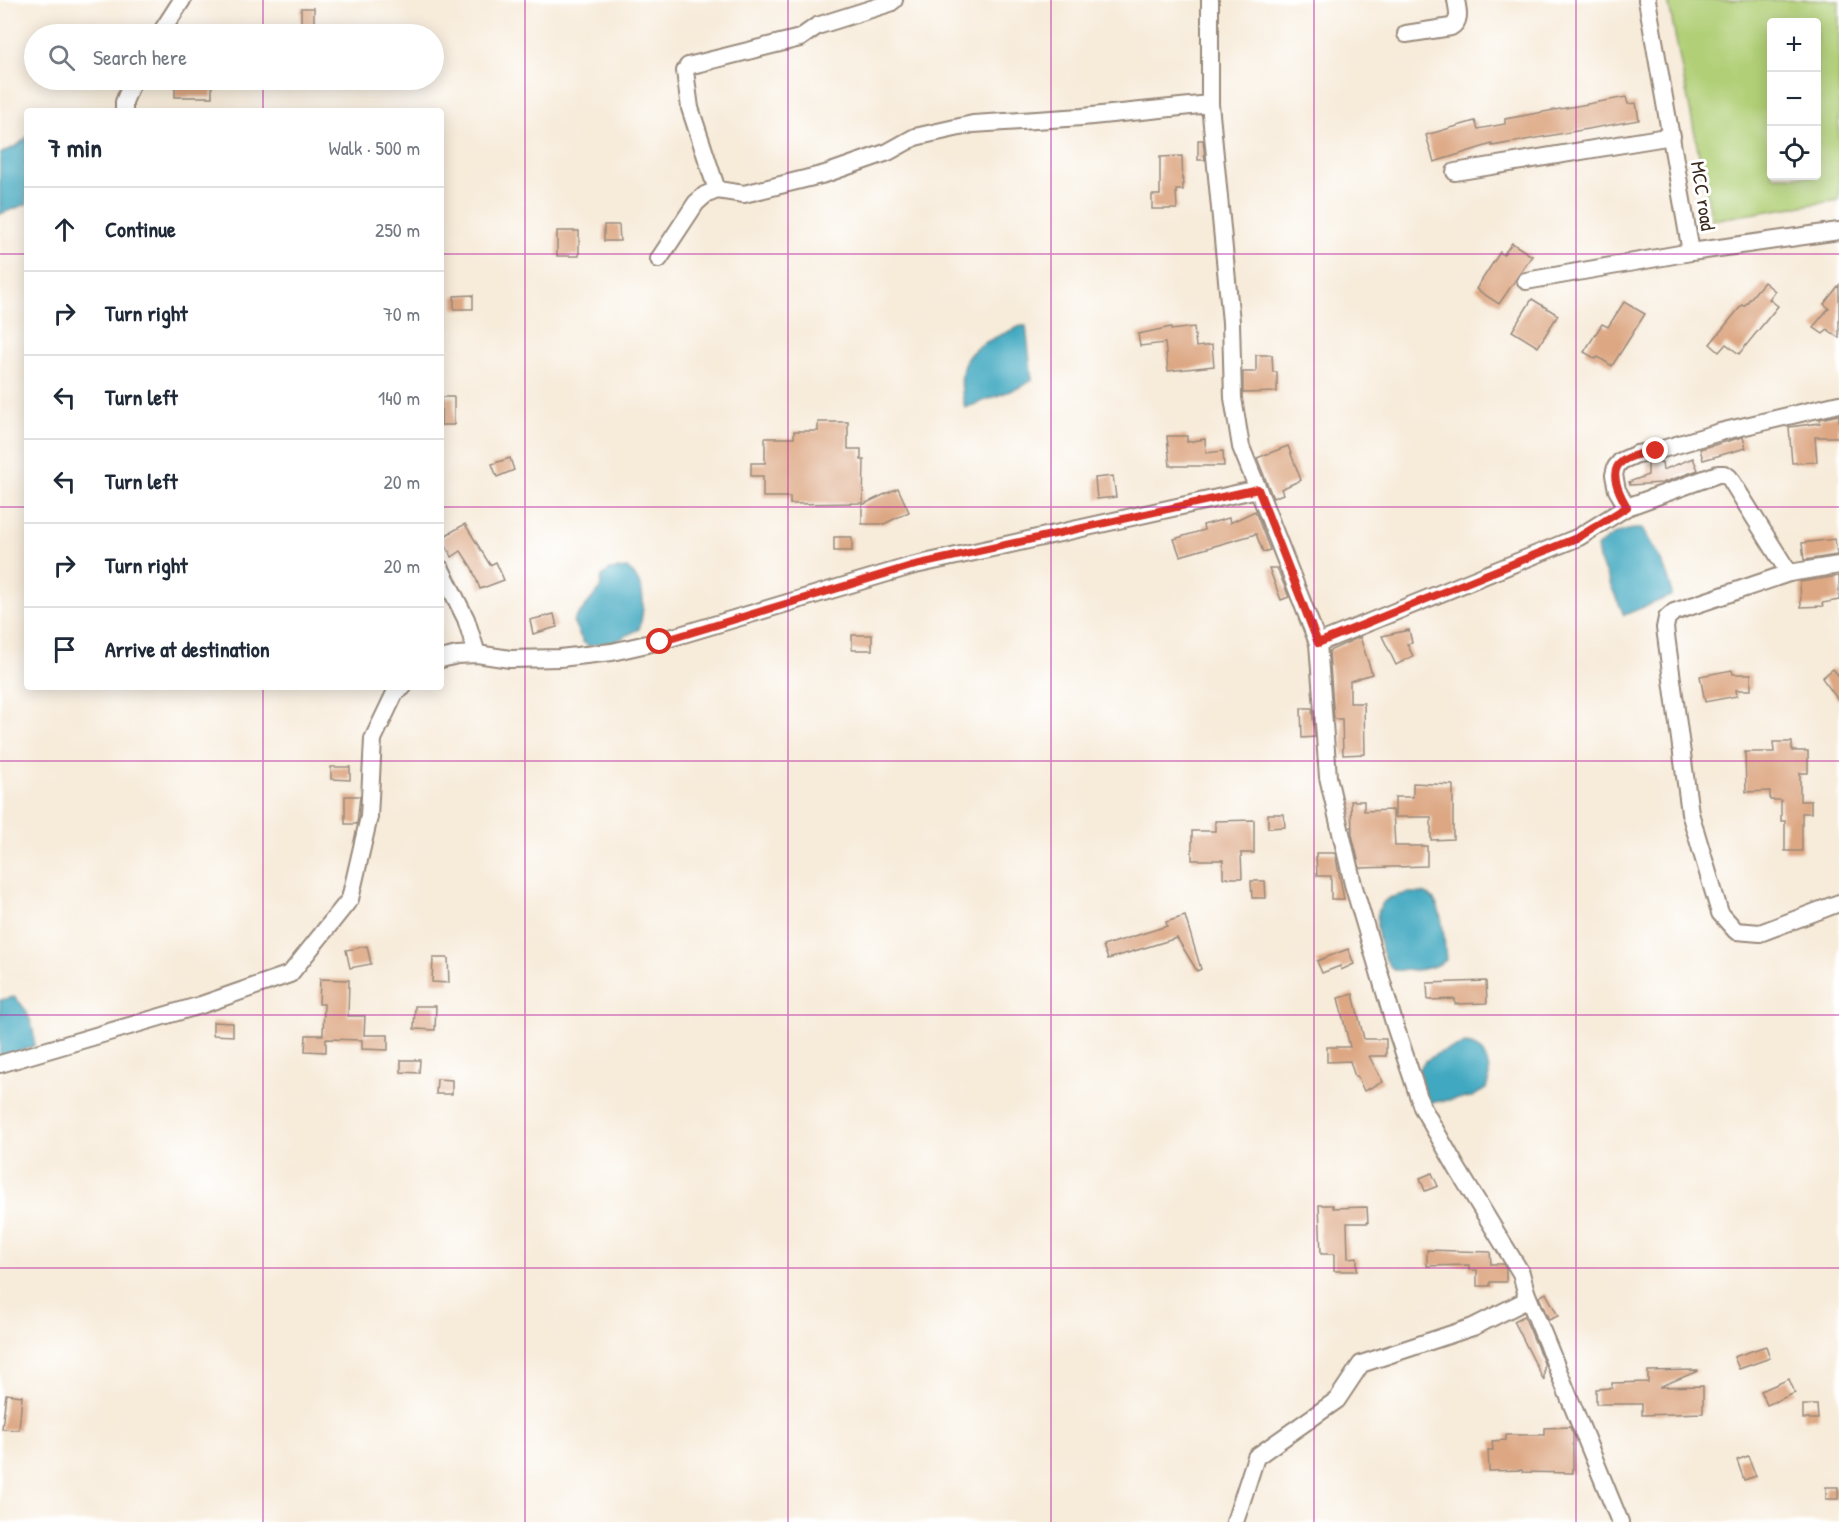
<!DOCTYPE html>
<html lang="en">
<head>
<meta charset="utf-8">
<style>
	body { margin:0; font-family:"Patrick Hand",sans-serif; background:#f6f6f7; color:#1f2937 }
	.controls { position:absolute; right:18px; top:18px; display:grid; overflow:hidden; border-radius:6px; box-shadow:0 3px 15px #0003 }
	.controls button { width:54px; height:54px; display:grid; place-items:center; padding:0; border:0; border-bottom:2px solid #e0e1e3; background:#fff; color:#1f2937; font:30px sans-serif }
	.stop { position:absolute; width:18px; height:18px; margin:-14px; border:4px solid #d93025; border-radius:50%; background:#fff }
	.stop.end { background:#d93025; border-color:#fff; box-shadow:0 2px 6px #0008 }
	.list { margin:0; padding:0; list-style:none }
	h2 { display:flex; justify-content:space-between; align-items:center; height:78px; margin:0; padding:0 24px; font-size:26px }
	h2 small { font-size:20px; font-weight:400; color:#747a83 }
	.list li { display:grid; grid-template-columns:39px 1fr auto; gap:18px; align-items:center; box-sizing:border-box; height:84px; padding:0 24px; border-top:2px solid #e0e1e3 }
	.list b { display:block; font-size:22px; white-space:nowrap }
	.list em { font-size:20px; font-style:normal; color:#747a83 }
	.icon { flex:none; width:33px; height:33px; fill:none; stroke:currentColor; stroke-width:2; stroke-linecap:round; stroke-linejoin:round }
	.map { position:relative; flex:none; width:1839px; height:1522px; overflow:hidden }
	.search { position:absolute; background:#fff; box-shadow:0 3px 15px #0003; left:24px; top:24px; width:420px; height:66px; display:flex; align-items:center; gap:15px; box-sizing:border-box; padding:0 21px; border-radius:33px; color:#747a83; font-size:22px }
	.panel { position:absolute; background:#fff; box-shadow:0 3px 15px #0003; left:24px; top:108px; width:420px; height:582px; border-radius:6px }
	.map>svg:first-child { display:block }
	.green { fill:#b0cf76; stroke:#767c4a; stroke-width:1.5; fill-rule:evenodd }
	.water { fill:#3fa8c0; stroke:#3d696f; stroke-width:1.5 }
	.building { fill:#dda783 }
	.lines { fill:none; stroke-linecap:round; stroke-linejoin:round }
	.minor-casing { stroke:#998a7c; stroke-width:20 }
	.minor { stroke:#fff; stroke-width:16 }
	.route { stroke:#d93025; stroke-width:8 }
	.grid { fill:none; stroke:#b5179e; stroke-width:1.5; stroke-opacity:0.55 }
	.labels { text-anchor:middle; stroke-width:6; stroke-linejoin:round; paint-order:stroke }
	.street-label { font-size:20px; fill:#3b2a1e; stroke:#fff }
</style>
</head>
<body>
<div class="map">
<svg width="1839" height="1522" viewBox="0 0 1839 1522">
	<rect width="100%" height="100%" fill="#fff"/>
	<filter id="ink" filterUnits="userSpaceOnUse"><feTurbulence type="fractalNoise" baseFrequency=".0167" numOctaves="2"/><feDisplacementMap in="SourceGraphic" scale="12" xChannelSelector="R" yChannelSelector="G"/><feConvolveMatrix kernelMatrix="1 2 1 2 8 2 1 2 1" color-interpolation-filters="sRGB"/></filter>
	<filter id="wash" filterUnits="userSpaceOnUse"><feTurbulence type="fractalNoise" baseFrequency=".008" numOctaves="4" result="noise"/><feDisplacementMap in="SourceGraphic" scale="24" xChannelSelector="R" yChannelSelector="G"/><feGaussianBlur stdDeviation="1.35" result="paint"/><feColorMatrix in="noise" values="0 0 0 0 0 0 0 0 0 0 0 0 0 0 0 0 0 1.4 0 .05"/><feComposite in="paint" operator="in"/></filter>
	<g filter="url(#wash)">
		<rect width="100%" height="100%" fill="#f7ebd9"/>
		<!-- green -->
		<path class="green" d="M1668 0H1839V200L1712 220ZM1772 22H1816V176H1772Z"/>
		<!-- water -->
		<g class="water">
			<path d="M27 137V204L0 214V154L18 145Z"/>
			<path d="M1021 326H1026L1032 380 1023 386 965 408C951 351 977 346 1021 326Z"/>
			<path d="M1642 528C1653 548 1672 573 1671 596L1624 615 1599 559 1597 547C1613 533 1622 530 1642 528Z"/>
			<path d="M627 568C647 583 645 608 639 629L616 641 588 646 583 642 573 621 600 589 602 576 610 570Z"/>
			<path d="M1409 893C1415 893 1423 892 1428 895 1444 903 1444 943 1446 960 1429 971 1412 971 1393 970 1381 957 1370 918 1383 903 1388 896 1401 895 1409 893Z"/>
			<path d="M14 997C28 1008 35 1028 34 1046L0 1058V1000Z"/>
			<path d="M1465 1044C1487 1045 1493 1072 1486 1089L1472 1097 1427 1103 1418 1070C1427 1054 1448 1050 1465 1044Z"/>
		</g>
		<g id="blocks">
			<!-- building -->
			<g class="building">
				<rect x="301" y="8" width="13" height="16"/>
				<path d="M175 82 212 83V97H175Z"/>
				<path d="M1626 97 1628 104 1636 103 1639 120 1492 146V144L1434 162 1426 135 1475 121 1478 129 1505 124V119Z"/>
				<path d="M1198 140H1203L1205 160H1198Z"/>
				<path d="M1182 156 1183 190H1176L1177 209H1152V195H1160V157Z"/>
				<path d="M604 225H619L620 241H604Z"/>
				<rect x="557" y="231" width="22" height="25"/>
				<path d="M1512 243 1532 256 1499 304 1476 289 1500 252 1503 255Z"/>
				<path d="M1764 282 1775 291 1769 299 1778 306 1739 354 1726 344 1719 352 1710 344 1742 305 1744 306Z"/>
				<path d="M1839 285V338L1827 329 1823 334 1813 327 1829 308 1824 304Z"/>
				<path d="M473 295V309H454V296Z"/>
				<path d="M1532 299 1558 315 1538 347 1512 331Z"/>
				<path d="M1624 302 1645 314 1612 366 1598 357 1596 359 1584 352 1602 324 1608 327Z"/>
				<path d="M1171 327V330L1194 327 1196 347 1212 345 1214 366 1168 371 1165 343 1140 346 1138 334Z"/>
				<path d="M1256 355H1272L1273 372H1277V392L1243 393V372H1256Z"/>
				<rect x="441" y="397" width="13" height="28"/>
				<path d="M1839 415V437H1815L1817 462 1792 463 1789 427 1820 423V419Z"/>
				<path d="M818 422H848V449H861V460H864L863 503 790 504V497H763V476H751V463H765V438H794V431H818Z"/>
				<path d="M1167 436H1187V442L1205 439 1206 453 1223 451 1224 466H1170Z"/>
				<path d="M1743 437 1746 448 1703 460 1700 449Z"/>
				<path d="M1288 446 1301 480 1281 489 1283 494 1273 498 1257 458Z"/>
				<path d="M510 458 514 470 497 477 492 464Z"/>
				<path d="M1693 458 1698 470 1662 483 1630 485 1629 482 1648 475V463L1662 462 1663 470Z"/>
				<path d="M1113 476 1116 497 1097 499 1095 478Z"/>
				<path d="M898 488 909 512 884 524H862V505Z"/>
				<path d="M1255 511 1270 550 1263 552 1256 534 1180 556 1174 539 1204 530 1203 525 1229 518 1230 523Z"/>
				<path d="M465 524 490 565 496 562 504 580 480 589 472 568 461 551 452 557 441 538Z"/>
				<rect x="834" y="537" width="18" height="14"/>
				<path d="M1835 539 1837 555 1804 560 1802 543Z"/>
				<path d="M1269 568H1277L1289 597 1281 600Z"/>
				<path d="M1839 576V600L1822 603 1823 606 1801 607 1800 582Z"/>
				<path d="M554 614 557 627 533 634 530 620Z"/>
				<path d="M1409 630 1412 643 1407 644 1413 656 1396 665 1382 636Z"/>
				<rect x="852" y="635" width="20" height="15"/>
				<path d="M1360 637 1372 674 1350 681V703H1364L1365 754 1343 755 1342 719H1334L1329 651Z"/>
				<path d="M1833 669 1839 676V701L1822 678Z"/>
				<path d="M1732 670 1733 674H1751V690H1736L1737 696 1705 702 1700 676Z"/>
				<path d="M1301 708H1312L1315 737 1302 738Z"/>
				<path d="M1773 742H1792V751H1808V773H1800V801H1811V813H1802V851H1785V821H1781V800H1770V791L1746 792 1745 752H1774Z"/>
				<path d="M331 767H350V780L331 779Z"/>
				<path d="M1413 783 1453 785V839L1431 840V817H1395V797H1413Z"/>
				<path d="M345 796H360L357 824H345Z"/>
				<path d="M1351 801H1364V811L1393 810 1395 846H1427V866L1360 868 1352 834Z"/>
				<path d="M1268 814H1284L1285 827 1268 828Z"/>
				<path d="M1254 820V853H1241L1242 878H1223V860H1192V831H1215V821Z"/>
				<path d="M1316 853H1335L1344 899H1331V876H1317Z"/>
				<path d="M1251 881H1265L1266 898H1252Z"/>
				<path d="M1185 916 1201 969 1197 971 1177 938 1108 959 1103 946 1167 926 1166 922Z"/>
				<path d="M367 946 371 964 350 968 346 950Z"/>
				<path d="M1348 949 1354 964 1341 970 1340 966 1322 973 1317 961Z"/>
				<path d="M433 958H448L449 983 432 982Z"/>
				<path d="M320 979 349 980 348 1016H365L364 1035H388V1050L362 1049V1040L326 1039V1052L305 1051 306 1035H323L324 1004H319Z"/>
				<path d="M1486 981 1487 1003 1455 1004V999L1428 1000 1427 983Z"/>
				<path d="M1353 994 1364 1039H1386V1056H1369L1383 1082 1364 1091 1357 1076 1355 1077 1350 1061 1327 1062V1047H1350L1338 998Z"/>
				<path d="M415 1006H436L435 1030 414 1029Z"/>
				<path d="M213 1022 233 1023V1036L213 1035Z"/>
				<path d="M401 1060H420L419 1073 401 1072Z"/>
				<path d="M437 1079 452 1080V1094H436Z"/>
				<path d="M1432 1173 1438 1186 1425 1191 1420 1178Z"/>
				<path d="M1319 1205H1333V1208L1367 1207 1368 1223H1347L1348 1258 1357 1257V1271H1334V1254H1321Z"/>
				<path d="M1427 1250 1490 1252 1491 1264H1503L1506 1269V1282H1490V1286H1477V1270H1469V1265L1427 1266Z"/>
				<path d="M1546 1293 1558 1316 1549 1320 1539 1297Z"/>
				<path d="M1524 1316 1544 1363V1381L1514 1321Z"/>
				<path d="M1766 1346 1770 1358 1739 1369 1734 1357Z"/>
				<path d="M1698 1370V1371L1659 1387 1703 1386V1413L1642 1415V1404H1596V1389L1612 1388V1383L1648 1382V1371Z"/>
				<path d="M1789 1379 1795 1393 1767 1405 1761 1391Z"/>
				<path d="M6 1394 22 1396 19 1430 2 1429Z"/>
				<path d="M1803 1405H1817L1818 1419H1803Z"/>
				<path d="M1570 1427 1573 1434V1473L1522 1472V1470L1489 1471 1488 1450H1493L1492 1441 1506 1440V1435H1544V1428Z"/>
				<path d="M1748 1456 1756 1476 1744 1480 1737 1460Z"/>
				<rect x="1826" y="1487" width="12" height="12"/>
			</g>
		</g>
	</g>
	<g filter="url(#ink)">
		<use href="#blocks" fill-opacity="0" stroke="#998a7c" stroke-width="1.5"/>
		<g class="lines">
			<!-- minor casing -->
			<g class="minor-casing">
				<g id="minor">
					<path d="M1647 0 1691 252 1839 231"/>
					<path d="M160 34 182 0"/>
					<path d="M1406 34 1451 27C1461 21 1458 11 1456 0"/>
					<path d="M124 111V102L133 80"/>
					<path d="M1455 172 1672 136"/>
					<path d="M717 190 690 108 685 71 688 66 800 38 817 26 890 3 894 0"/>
					<path d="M659 259 696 203 705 195 717 190 744 194 825 174 888 152 915 137 973 124 1082 117 1210 104"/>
					<path d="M1526 281 1691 252"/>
					<path d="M1627 507 1617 490 1614 475 1616 467 1621 461 1637 454 1656 451 1720 432 1839 404"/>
					<path d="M1839 565 1789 573 1674 612 1667 618 1665 628 1690 813 1720 913 1736 931 1760 933 1839 903"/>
					<path d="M441 569 466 619 477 654"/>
					<path d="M1318 643 1579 537 1627 507 1718 474H1724L1729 477 1789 573"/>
					<path d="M441 659 457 655 477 654 510 659 560 658 612 652 660 641 911 566 1258 489 1241 447 1233 398 1231 322 1210 104V0"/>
					<path d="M0 1064 201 1005 290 974 350 899 369 817 373 739 395 693 403 687"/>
					<path d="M1526 1292 1620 1522"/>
					<path d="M1235 1522 1256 1457 1337 1400 1361 1364 1473 1327 1525 1301 1526 1292 1521 1273 1458 1170 1422 1107 1395 1026 1353 884 1328 777 1318 643 1258 489"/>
				</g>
			</g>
			<!-- minor -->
			<use href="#minor" class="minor"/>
		</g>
	</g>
	<g class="lines" filter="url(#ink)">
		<!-- route -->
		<path class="route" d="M660 642 911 566 1258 489 1318 643 1579 537 1627 507C1605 469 1613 457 1656 451"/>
	</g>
	<!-- grid -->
	<path class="grid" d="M263 0V34M525 0V1522M788 0V1522M1051 0V1522M1314 0V1522M1576 0V1522M263 80V111M0 254H27M441 254H1839M0 507H27M441 507H1839M263 687V1522M0 761H1839M0 1015H1839M0 1268H1839"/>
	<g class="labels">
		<!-- street labels -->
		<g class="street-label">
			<text transform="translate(1703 196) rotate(81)" y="7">MCC road</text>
		</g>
	</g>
</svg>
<div class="controls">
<button>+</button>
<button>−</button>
<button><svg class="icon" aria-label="locate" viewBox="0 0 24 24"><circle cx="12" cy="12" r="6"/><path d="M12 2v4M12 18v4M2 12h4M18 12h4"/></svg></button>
</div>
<div class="stop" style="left:660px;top:642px"></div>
<div class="stop end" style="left:1656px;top:451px"></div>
<div class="search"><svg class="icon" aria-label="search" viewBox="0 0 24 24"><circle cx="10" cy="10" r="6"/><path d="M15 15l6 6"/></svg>Search here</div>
<section class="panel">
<h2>7 min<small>Walk · 500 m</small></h2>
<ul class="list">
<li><svg class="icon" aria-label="ahead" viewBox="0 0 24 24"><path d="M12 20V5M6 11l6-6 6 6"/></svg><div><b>Continue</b></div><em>250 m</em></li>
<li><svg class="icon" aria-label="right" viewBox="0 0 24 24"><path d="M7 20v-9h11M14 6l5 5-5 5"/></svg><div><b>Turn right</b></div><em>70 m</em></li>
<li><svg class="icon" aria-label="left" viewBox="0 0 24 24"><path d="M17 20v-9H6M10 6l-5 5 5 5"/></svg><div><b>Turn left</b></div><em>140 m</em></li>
<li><svg class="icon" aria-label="left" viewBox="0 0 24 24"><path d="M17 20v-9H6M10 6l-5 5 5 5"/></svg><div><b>Turn left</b></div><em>20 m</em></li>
<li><svg class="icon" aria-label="right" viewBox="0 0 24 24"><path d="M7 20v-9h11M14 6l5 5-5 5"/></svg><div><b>Turn right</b></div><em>20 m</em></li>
<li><svg class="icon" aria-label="arrive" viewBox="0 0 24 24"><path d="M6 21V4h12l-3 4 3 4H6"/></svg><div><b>Arrive at destination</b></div></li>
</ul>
</section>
</div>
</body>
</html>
